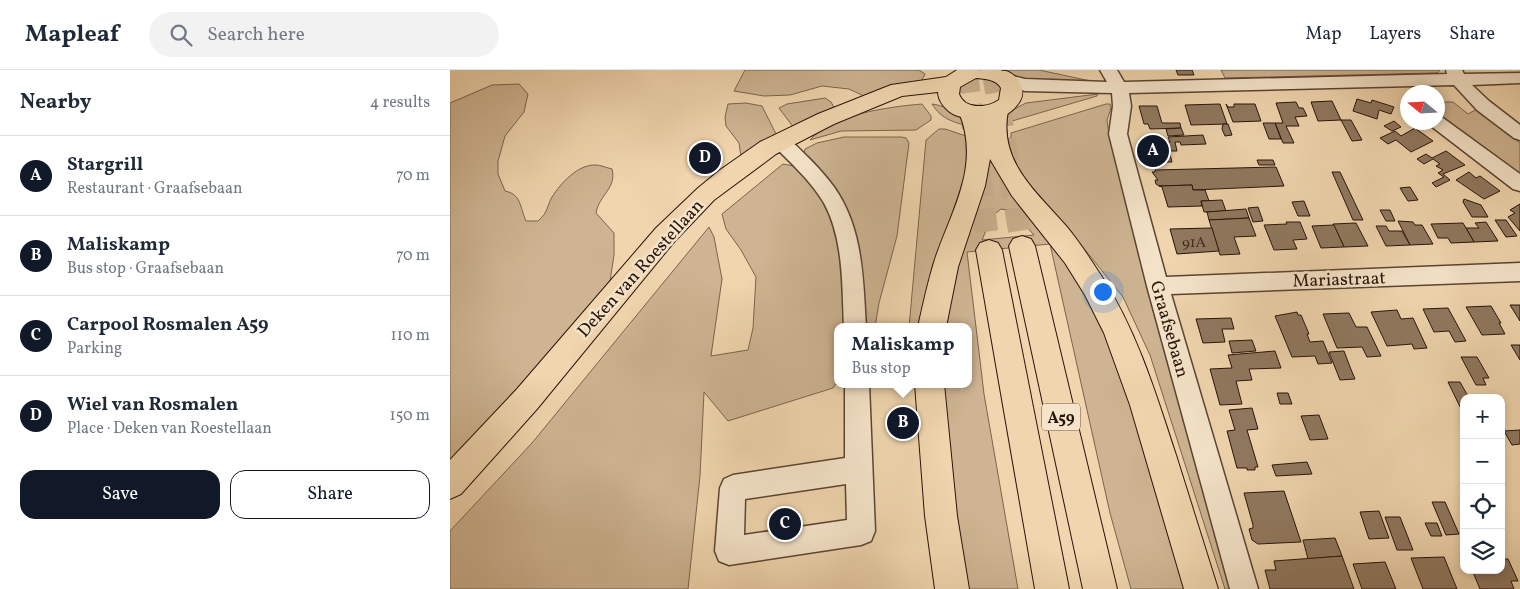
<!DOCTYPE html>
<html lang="en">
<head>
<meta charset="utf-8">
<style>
	body { margin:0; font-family:Vollkorn,serif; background:#f2f2f3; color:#1f2937 }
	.controls { position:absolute; right:15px; bottom:15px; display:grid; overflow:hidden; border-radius:10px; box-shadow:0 2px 8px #0003 }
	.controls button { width:45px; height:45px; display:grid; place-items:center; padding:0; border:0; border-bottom:1px solid #e0e1e3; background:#fff; color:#1f2937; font:25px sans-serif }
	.compass { position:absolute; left:950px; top:15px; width:45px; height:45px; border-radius:50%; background:#fff; box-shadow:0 2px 8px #0003; rotate:288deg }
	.you { position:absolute; left:652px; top:221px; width:18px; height:18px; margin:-12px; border:4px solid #fff; border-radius:50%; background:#1a73e8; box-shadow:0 0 0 8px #1a73e833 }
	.badge { display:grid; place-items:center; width:32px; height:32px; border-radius:50%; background:#111827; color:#fff; font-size:16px; font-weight:700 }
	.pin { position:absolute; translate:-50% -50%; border:2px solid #fff; box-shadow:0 1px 5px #0006 }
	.popup { position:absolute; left:384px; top:253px; width:138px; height:65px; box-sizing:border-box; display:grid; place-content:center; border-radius:10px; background:#fff; filter:drop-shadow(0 1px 4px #0005); font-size:16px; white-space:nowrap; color:#747a83 }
	.popup b { font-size:19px; color:#1f2937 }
	.popup::after { content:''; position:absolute; left:50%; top:100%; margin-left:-10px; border:10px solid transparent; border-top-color:#fff }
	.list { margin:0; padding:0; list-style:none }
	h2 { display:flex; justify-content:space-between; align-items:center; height:65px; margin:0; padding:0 20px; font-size:21px }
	h2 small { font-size:16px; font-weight:400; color:#747a83 }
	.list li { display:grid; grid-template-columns:32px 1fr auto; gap:15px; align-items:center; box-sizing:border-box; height:80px; padding:0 20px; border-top:1px solid #e0e1e3 }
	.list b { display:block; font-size:19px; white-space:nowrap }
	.list p { margin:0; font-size:16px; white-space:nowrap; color:#747a83 }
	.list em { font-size:16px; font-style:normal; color:#747a83 }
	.actions { display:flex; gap:10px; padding:15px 20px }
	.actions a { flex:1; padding:11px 0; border:1px solid #111827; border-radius:15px; text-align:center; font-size:18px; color:#111827 }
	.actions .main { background:#111827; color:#fff }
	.icon { flex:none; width:28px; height:28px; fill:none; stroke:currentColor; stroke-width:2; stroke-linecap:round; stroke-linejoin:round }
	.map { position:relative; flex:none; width:1070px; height:519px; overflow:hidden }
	header { display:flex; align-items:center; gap:30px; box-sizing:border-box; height:70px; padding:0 25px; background:#fff; border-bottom:1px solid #e0e1e3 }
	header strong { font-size:24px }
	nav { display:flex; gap:28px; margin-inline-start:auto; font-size:18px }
	.search { width:350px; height:45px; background:#f2f2f3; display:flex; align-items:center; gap:12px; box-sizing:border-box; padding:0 18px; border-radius:28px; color:#747a83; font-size:19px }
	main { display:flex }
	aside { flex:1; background:#fff }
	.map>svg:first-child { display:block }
	.green { fill:#ceb492; stroke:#7b644e; fill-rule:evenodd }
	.building { fill:#90785f; stroke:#28130a }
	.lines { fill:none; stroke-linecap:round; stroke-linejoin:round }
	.highway-tunnel { stroke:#c8ae8d; stroke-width:23; stroke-dasharray:23 12; stroke-linecap:butt }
	.minor-casing { stroke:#5a4433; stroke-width:3 }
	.major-casing { stroke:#28130a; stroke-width:2 }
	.highway-casing { stroke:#28130a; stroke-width:2 }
	.minor { fill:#f5e4ca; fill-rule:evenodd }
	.major { fill:#f0d5ae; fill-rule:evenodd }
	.highway { fill:#f0d5ae; fill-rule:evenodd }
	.labels { text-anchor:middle; stroke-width:5; stroke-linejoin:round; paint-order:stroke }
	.number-label { font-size:15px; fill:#422c1f }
	.shield { fill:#f5e4ca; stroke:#665244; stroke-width:1 }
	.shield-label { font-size:16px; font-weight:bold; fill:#28130a }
	.street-label { font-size:18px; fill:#28130a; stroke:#f5e4ca }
</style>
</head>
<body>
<header>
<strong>Mapleaf</strong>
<div class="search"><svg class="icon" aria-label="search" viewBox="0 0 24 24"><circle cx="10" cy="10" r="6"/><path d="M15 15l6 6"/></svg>Search here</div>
<nav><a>Map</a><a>Layers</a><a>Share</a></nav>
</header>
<main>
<aside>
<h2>Nearby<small>4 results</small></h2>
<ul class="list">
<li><span class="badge">A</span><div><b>Stargrill</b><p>Restaurant · Graafsebaan</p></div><em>70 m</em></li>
<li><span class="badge">B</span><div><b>Maliskamp</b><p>Bus stop · Graafsebaan</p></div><em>70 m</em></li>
<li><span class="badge">C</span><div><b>Carpool Rosmalen A59</b><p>Parking</p></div><em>110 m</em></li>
<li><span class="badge">D</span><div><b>Wiel van Rosmalen</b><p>Place · Deken van Roestellaan</p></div><em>150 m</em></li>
</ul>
<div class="actions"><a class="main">Save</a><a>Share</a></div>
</aside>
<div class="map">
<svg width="1070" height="519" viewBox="0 0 1070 519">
	<rect width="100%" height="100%" fill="#f0d5ae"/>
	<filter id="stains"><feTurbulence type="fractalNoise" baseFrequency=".004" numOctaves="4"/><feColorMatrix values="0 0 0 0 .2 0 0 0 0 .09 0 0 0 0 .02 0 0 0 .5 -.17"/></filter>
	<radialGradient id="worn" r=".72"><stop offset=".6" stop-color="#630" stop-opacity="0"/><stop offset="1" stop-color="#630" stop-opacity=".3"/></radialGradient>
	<!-- green -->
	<g class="green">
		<path d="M295 0H469L475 4 470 14 416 27 399 19 372 16 340 25 314 26 284 21Z"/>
		<path d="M553 0H589L650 13 570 9Z"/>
		<path d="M771 0H990L987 3 775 8Z"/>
		<path d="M69 14 78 24 74 42 55 66 48 91V104L55 121C71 124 70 137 76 151H88C99 141 96 138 102 127 111 113 128 94 146 95 151 95 157 98 162 99 167 118 149 125 146 143L164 163V185L159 218 0 397V33L42 15Z"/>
		<path d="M648 24 647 26 552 54C555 43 566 38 576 33Z"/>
		<path d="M375 28 381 32 385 39 344 58 329 38 337 34Z"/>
		<path d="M988 32H1003L1018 44 1027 39 1070 73V108L989 47Z"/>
		<path d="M296 33 312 36 327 66 291 87 289 73 276 56 275 47 278 34Z"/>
		<path d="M472 34 481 46V50L466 60 391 61 360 70C383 44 438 37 472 34Z"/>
		<path d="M482 34C498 36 511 45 521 57 504 52 492 50 482 34Z"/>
		<path d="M656 34H660L661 38 657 50 659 65 785 519H775L700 285 673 227 616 156 574 114 555 69 561 68V63Z"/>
		<path d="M489 59H495L519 67 524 93 473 257H459L476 70Z"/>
		<path d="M394 67H451L456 68 459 73 447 166 429 233 425 257H411L407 203 354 85 355 79 367 73Z"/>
		<path d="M536 80 622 199 664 277 737 519H681L660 443 600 174 517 182 534 324 568 519H512L489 314H518V257H493ZM551 139 562 141 584 165 532 170 542 146Z"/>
		<path d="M333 94 349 97 371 124 390 161 399 257H388V311L383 318 278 351 254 322 250 406 238 519H0V461L82 373 259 157 264 167 272 209 261 286 298 280 303 258 306 207 291 180 276 159 272 144Z"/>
	</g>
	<!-- building -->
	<g class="building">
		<path d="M726 0H742L744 5H728Z"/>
		<path d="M907 29 921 33 922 30 944 37 941 44 929 40 927 49 903 41Z"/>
		<path d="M882 31 891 50 868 51 861 32Z"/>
		<path d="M846 32 849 38H853L857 46 845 47 849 56H836L844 73H833L825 53H833L826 33Z"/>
		<path d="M770 34 777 54 741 55 735 35Z"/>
		<path d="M776 34 778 37H784V34H805L811 51 783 52Z"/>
		<path d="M689 36H707L712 53H730L731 58 700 59 698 54H694Z"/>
		<path d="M891 50H901L912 70 902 71Z"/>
		<path d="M944 51 951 57 942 61 934 56Z"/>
		<path d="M813 53H825L831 69H819Z"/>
		<path d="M773 54H778L782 65 775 66 772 59Z"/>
		<path d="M731 58 734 65 718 66 716 59Z"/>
		<path d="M965 58 983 71 961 82 946 70 938 74 930 68 945 61 951 66Z"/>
		<path d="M753 65 756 74 731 75 730 72H725L727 81H719L722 92H709L708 89H702L698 72H720L718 67Z"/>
		<path d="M996 81 1015 95 993 104 1000 110 986 117 982 113 994 107 988 103 993 100 986 96 990 94 983 89 974 94 967 89 976 84 982 88Z"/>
		<path d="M807 90H823L825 95H809Z"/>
		<path d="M826 97 834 116 743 120 742 115 709 116 706 114 705 110H708L702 102H705V100Z"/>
		<path d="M882 102H890L913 150H903Z"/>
		<path d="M1019 102 1026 108 1030 106 1050 121 1034 129 1006 110Z"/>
		<path d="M742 115 743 120H755L759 131H751L752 136 718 137 712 117 709 116Z"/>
		<path d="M960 117 968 130 958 131 950 118Z"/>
		<path d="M1014 129 1031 135 1038 147H1022L1013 132Z"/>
		<path d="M772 130 776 141 754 142 751 131Z"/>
		<path d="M854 131 860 146H848L842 132Z"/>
		<path d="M1070 134V161L1058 147 1065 143 1060 140Z"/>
		<path d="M808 137 813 151 803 152 798 138Z"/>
		<path d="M796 139 799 148 759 150 757 142Z"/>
		<path d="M930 140H940L945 151H936Z"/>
		<path d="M799 148 806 166 784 167 790 184 770 185 759 150Z"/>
		<path d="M1045 150H1056L1067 166 1056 167Z"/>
		<path d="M948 151 963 152 965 155H972L983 174 960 175Z"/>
		<path d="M836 152H850L857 169 843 170 847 179 824 180 814 155 837 154Z"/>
		<path d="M1036 152 1048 171 1024 172 1016 158H1029L1025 153Z"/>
		<path d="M906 153 918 176 894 177 883 154Z"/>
		<path d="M1013 153 1024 172 1001 173 998 168H988L981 154Z"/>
		<path d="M884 155 894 177 871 178 862 156Z"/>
		<path d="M926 156H936L939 161H952L960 175 936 176Z"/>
		<path d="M762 158 769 181 727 184 720 159Z"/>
		<path d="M1060 235H1070V251Z"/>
		<path d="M1041 236 1051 253H1049L1055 264 1032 265 1016 237Z"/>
		<path d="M998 238 1016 271 1005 272 999 261 984 262 973 239Z"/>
		<path d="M947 240 951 249 963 248 977 278 964 279 962 274 937 276 921 242Z"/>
		<path d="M847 242 848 245H851L859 264H857L860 272 873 271 882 293 868 294 865 286 842 287 825 246Z"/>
		<path d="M899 243 906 257H917L931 286 917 287 912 277 887 278 873 244Z"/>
		<path d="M781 248 784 259H772L775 272 753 273 746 249Z"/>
		<path d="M802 270 806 281 782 283 779 271Z"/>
		<path d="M1061 275H1070V290Z"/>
		<path d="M825 281 831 298 799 299 802 310 786 311 792 334 770 335 760 299 782 298 778 285Z"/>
		<path d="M894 281 900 297 905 309 890 310 879 282Z"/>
		<path d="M1011 287H1027L1039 308H1033L1036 315H1026Z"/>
		<path d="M998 312H1010L1019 328H1014V345Z"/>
		<path d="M827 323H838L842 334H830Z"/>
		<path d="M802 338 808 359 797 360 808 397H805V400H797V398H787L777 361 785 360 779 340Z"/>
		<path d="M869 345 878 369 860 370 851 346Z"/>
		<path d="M1070 360V374L1062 375 1054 361Z"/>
		<path d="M857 392 862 404 826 406 822 395Z"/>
		<path d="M834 421 851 472 808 474 802 470 799 459 803 458V455L794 423Z"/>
		<path d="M982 432H995L1009 464 996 465Z"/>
		<path d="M929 441 939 468 919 469 910 442Z"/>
		<path d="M935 447H950L963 480H947Z"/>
		<path d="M975 453H987L992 466H981Z"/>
		<path d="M885 468 892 486 858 489 853 470Z"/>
		<path d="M892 486 904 519H820L815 500H826L824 491Z"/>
		<path d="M994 487 1007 519H973L961 488Z"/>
		<path d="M1051 489H1058L1068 511H1061L1064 519H1030L1022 500H1051Z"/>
		<path d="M935 492 946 519H912L903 494Z"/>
	</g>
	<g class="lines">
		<!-- highway-tunnel -->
		<g class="highway-tunnel">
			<path d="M516 0 539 180"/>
			<path d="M543 0 572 176"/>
		</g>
		<!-- minor casing -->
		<g class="minor-casing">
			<g id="minor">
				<path d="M650 0H667L674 12 997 4 996 0H1012L1014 4 1070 3V13L1022 15 1039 31 1070 55V70L1064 68 1027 40 1004 15 679 23 681 36 677 64 716 207 1070 193V211L721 224 808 519H780L697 216 659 64 663 36 662 23 575 21 553 15 551 11 553 7 559 5 575 9 657 12Z"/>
				<path d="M988 46 993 48 1070 104V121L1063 119 981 56 978 52H988Z"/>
				<path d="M330 65 336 66C353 82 370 98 384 117 413 158 413 208 416 257H394C392 216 394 170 374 133 361 111 341 93 324 76L321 71 324 66Z"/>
				<path d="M395 314H419L425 461 421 471 411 475 279 495 269 491 265 481 270 418 274 409 283 405 395 388ZM396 414 397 450 294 465 295 429Z"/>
			</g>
		</g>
		<!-- major casing -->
		<g class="major-casing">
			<path id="major" d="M507 0C520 0 545 0 556 1 562 3 565 6 568 10 573 18 574 24 570 31 556 54 528 54 505 45 496 41 488 31 488 22L452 26 384 54 326 84 264 130 224 172 87 339 11 424 0 429V390L67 319 206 158 248 118 270 100 310 72 368 44 441 15 496 7ZM526 8C535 9 546 9 551 18L549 30C537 38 515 40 509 24L510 17Z"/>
		</g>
		<!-- highway casing -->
		<g class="highway-casing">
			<g id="highway">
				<path d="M507 0H527L524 8 517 10 510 8Z"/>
				<path d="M530 0H551L552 2 549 7C540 9 535 8 530 0Z"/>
				<path d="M547 34 555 36 558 41C548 92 587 122 617 157 630 173 641 190 652 207 687 261 706 324 726 385 740 430 754 474 768 519H734L680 335 654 263 635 225 615 193 562 126 540 89 535 116 508 197 496 257H468C473 234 478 211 485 189 502 139 531 96 509 42L512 37 520 35 528 37 534 50 539 36Z"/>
				<path d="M572 166 581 169 585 176 667 519H633L559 176 563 169Z"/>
				<path d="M539 170 548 173 552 180 619 519H585L526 180 530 173Z"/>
				<path d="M465 314H494L507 446 519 519H485L475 446Z"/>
			</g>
		</g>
		<!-- minor -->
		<use href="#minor" class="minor"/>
		<!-- major -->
		<use href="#major" class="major"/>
		<!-- highway -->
		<use href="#highway" class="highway"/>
	</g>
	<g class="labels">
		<!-- number labels -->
		<g class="number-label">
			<text x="744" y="177">91A</text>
		</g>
		<!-- shield labels -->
		<rect class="shield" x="592" y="333.5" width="38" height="27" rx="4"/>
		<g class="shield-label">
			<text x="611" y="353">A59</text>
		</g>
		<!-- street labels -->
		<g class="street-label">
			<text transform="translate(190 198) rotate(-48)" y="6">Deken van Roestellaan</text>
			<text transform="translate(889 209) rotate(-2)" y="6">Mariastraat</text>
			<text transform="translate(720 259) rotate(74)" y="6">Graafsebaan</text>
		</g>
	</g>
	<rect width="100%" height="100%" filter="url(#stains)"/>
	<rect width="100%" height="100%" fill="url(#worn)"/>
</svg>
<div class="controls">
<button>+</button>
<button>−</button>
<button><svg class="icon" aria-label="locate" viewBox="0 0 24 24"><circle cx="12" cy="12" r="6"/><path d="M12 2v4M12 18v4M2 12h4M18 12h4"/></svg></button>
<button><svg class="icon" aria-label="layers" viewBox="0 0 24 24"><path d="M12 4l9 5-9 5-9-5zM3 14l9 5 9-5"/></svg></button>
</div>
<svg class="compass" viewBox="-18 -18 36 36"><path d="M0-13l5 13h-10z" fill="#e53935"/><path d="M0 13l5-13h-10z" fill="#747a83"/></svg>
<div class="you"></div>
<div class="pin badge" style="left:703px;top:81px">A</div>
<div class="pin badge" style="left:453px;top:353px">B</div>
<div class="popup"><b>Maliskamp</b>Bus stop</div>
<div class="pin badge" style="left:335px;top:454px">C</div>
<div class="pin badge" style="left:255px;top:88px">D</div>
</div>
</main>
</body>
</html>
